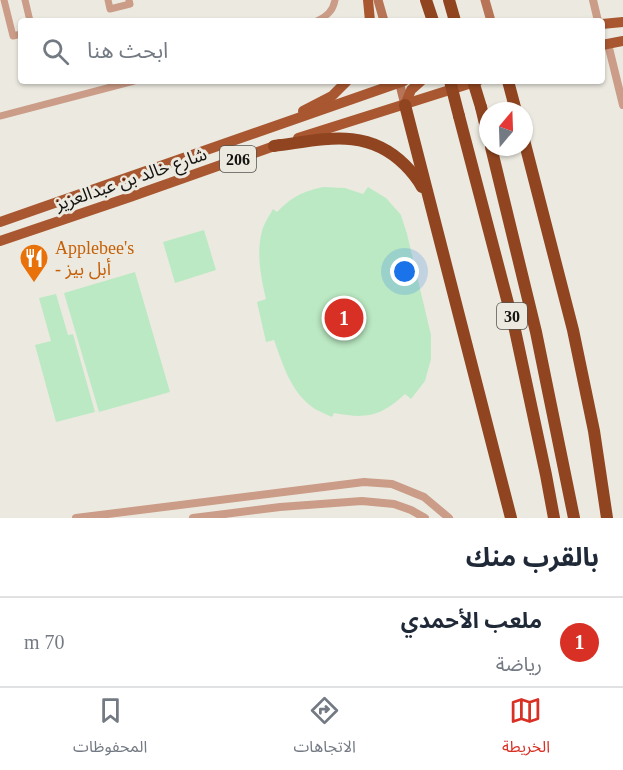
<!DOCTYPE html>
<html lang="ar">
<head>
<meta charset="utf-8">
<style>
	body { margin:0; font-family:"Times New Roman","Noto Sans Arabic",serif; background:#f2f2f3; color:#1f2937; direction:rtl }
	.compass { position:absolute; left:479px; top:102px; width:54px; height:54px; border-radius:50%; background:#fff; box-shadow:0 2px 4px #0004; rotate:19deg }
	.you { position:absolute; left:405px; top:272px; width:21px; height:21px; margin:-15px; border:4px solid #fff; border-radius:50%; background:#1a73e8; box-shadow:0 0 0 9px #1a73e833 }
	.badge { display:grid; place-items:center; width:39px; height:39px; border-radius:50%; background:#d93025; color:#fff; font-size:20px; font-weight:700 }
	.pin { position:absolute; translate:-50% -50%; border:3px solid #fff; box-shadow:0 2px 6px #0006 }
	.list { margin:0; padding:0; list-style:none }
	h2 { display:flex; justify-content:space-between; align-items:center; height:78px; margin:0; padding:0 24px; font-size:26px }
	h2 small { font-size:20px; font-weight:400; color:#747a83 }
	.list li { display:grid; grid-template-columns:39px 1fr auto; gap:18px; align-items:center; box-sizing:border-box; height:90px; padding:0 24px; border-top:2px solid #e0e1e3 }
	.list b { display:block; font-size:22px; white-space:nowrap }
	.list p { margin:0; font-size:20px; white-space:nowrap; color:#747a83 }
	.list em { font-size:20px; font-style:normal; color:#747a83 }
	.icon { flex:none; width:33px; height:33px; fill:none; stroke:currentColor; stroke-width:2; stroke-linecap:round; stroke-linejoin:round }
	.map { position:relative; flex:none; width:623px; height:518px; overflow:hidden; direction:ltr }
	.search { position:absolute; background:#fff; box-shadow:0 2px 4px #0004; left:18px; right:18px; top:18px; height:66px; display:flex; align-items:center; gap:15px; box-sizing:border-box; padding:0 21px; border-radius:6px; color:#747a83; font-size:22px }
	.sheet { height:168px; background:#fff }
	nav { display:flex; justify-content:space-around; align-items:center; box-sizing:border-box; height:84px; border-top:2px solid #e0e1e3; background:#fff; font-size:16px; color:#747a83 }
	nav a { display:grid; justify-items:center; gap:3px }
	nav .on { color:#d93025 }
	.map>svg:first-child { display:block }
	.green { fill:#bbe9c3 }
	.lines { fill:none; stroke-linecap:round; stroke-linejoin:round }
	.minor { stroke:#cb9c87; stroke-width:7 }
	.tertiary { stroke:#cb9c87; stroke-width:8 }
	.secondary { stroke:#b87456; stroke-width:9 }
	.primary { stroke:#a95730; stroke-width:10 }
	.motorway { stroke:#904520; stroke-width:12 }
	.motorway-bridge { stroke:#904520; stroke-width:12 }
	.labels { text-anchor:middle; stroke-width:6; stroke-linejoin:round; paint-order:stroke }
	.shield { fill:#eceae0; stroke:#54534e; stroke-width:1.5 }
	.shield-label { font-size:16px; font-weight:bold; fill:#13120f }
	.street-label { font-size:18px; fill:#13120f; stroke:#eceae0 }
	.food-label { font-size:18px; fill:#c56008; stroke:#eceae0; text-anchor:start }
</style>
</head>
<body>
<div class="map">
<svg width="623" height="518" viewBox="0 0 623 518">
	<rect width="100%" height="100%" fill="#eceae0"/>
	<!-- green -->
	<g class="green">
		<path d="M323 187 345 188 363 194 368 187 386 198 401 215 407 234 431 335V359L425 381 411 399 405 394C380 417 366 419 334 413L332 417C326 414 320 412 315 409 291 393 283 365 274 340L266 342 257 302 266 299C261 278 256 253 262 231 264 224 269 216 273 209L277 212C293 196 302 192 323 187Z"/>
		<path d="M204 230 216 270 175 283 163 242Z"/>
		<path d="M135 272 170 392 99 412 64 293Z"/>
		<path d="M56 294 68 335 73 334 95 412 56 422 35 345 51 341 39 298Z"/>
	</g>
	<g class="lines">
		<!-- minor -->
		<g class="minor">
			<path d="M4 0 13 36 21 34"/>
			<path d="M25 0 30 21"/>
			<path d="M108 0 110 9 130 4 129 0"/>
			<path d="M317 21C327 16 333 11 335 0"/>
			<path d="M0 116 134 81"/>
		</g>
		<!-- tertiary -->
		<g class="tertiary">
			<path d="M593 0 598 21"/>
			<path d="M608 44 623 105"/>
			<path d="M76 518 364 482 392 484 424 497 449 518"/>
			<path d="M193 518 280 507 362 501 394 504 411 510 425 518"/>
		</g>
		<!-- secondary -->
		<g class="secondary">
			<path d="M378 0 384 21"/>
			<path d="M485 0 491 21"/>
			<path d="M399 81 405 105"/>
		</g>
		<!-- primary -->
		<g class="primary">
			<path d="M368 0 370 21"/>
			<path d="M602 24 623 22"/>
			<path d="M602 45 623 41"/>
			<path d="M405 105 411 90 421 81"/>
			<path d="M303 111 332 96 347 81"/>
			<path d="M298 138 478 81"/>
			<path d="M0 222 404 81"/>
			<path d="M0 241 130 197 280 144"/>
		</g>
		<!-- motorway -->
		<g class="motorway">
			<path d="M426 0 433 21"/>
			<path d="M449 0 455 21"/>
			<path d="M508 81 516 111"/>
			<path d="M405 105 511 518"/>
			<path d="M481 107 488 136"/>
			<path d="M459 116 515 330 546 475 554 518"/>
			<path d="M524 140 573 330 594 431 607 518"/>
			<path d="M274 146C322 140 366 126 405 165 412 172 417 178 422 187"/>
			<path d="M491 147 536 332 574 518"/>
		</g>
		<!-- motorway-bridge -->
		<g class="motorway-bridge">
			<path d="M450 81 459 116"/>
			<path d="M473 81 481 107"/>
		</g>
	</g>
	<!-- icons -->
	<defs>
		<g id="restaurant-pin" transform="scale(1.5)"><path d="M0 17L-7.5 6A9.5 9.5 0 1 1 7.5 6Z" fill="#e8710a" stroke="#eceae0"/><path d="M-5-6h1v4h1v-4h1v4h1v-4h1v5L-1.5 .5V6h-2V.5L-5-1ZM5-6V6H3V1.5H1.5Q1.5-4 5-6Z" fill="#fff"/></g>
	</defs>
	<g fill-rule="evenodd">
		<use href="#restaurant-pin" x="34" y="258"/>
	</g>
	<g class="labels">
		<!-- shield labels -->
		<g class="shield">
			<rect x="220" y="146" width="36" height="26" rx="4.5"/>
			<rect x="497" y="303" width="30" height="26" rx="4.5"/>
		</g>
		<g class="shield-label">
			<text x="238" y="165">206</text>
			<text x="512" y="322">30</text>
		</g>
		<!-- street labels -->
		<g class="street-label">
			<text transform="translate(131 179) rotate(-19)" y="6">شارع خالد بن عبدالعزيز</text>
		</g>
		<!-- food labels -->
		<g class="food-label">
			<text x="55" y="254">Applebee's<tspan x="55" dy="21">- أبل بيز</tspan></text>
		</g>
	</g>
</svg>
<svg class="compass" viewBox="-18 -18 36 36"><path d="M0-13l5 13h-10z" fill="#e53935"/><path d="M0 13l5-13h-10z" fill="#747a83"/></svg>
<div class="you"></div>
<div class="pin badge" style="left:344px;top:318px">1</div>
<div class="search"><svg class="icon" aria-label="search" viewBox="0 0 24 24"><circle cx="10" cy="10" r="6"/><path d="M15 15l6 6"/></svg>ابحث هنا</div>
</div>
<section class="sheet">
<h2>بالقرب منك<small></small></h2>
<ul class="list">
<li><span class="badge">1</span><div><b>ملعب الأحمدي</b><p>رياضة</p></div><em>70 m</em></li>
</ul>
</section>
<nav>
<a class="on"><svg class="icon" aria-label="map" viewBox="0 0 24 24"><path d="M3 6l6-2 6 2 6-2v14l-6 2-6-2-6 2zM9 4v14M15 6v14"/></svg>الخريطة</a>
<a><svg class="icon" aria-label="directions" viewBox="0 0 24 24"><path d="M12 3l9 9-9 9-9-9zM9 14v-3h6M13 9l2 2-2 2"/></svg>الاتجاهات</a>
<a><svg class="icon" aria-label="saved" viewBox="0 0 24 24"><path d="M7 4h10v16l-5-4-5 4z"/></svg>المحفوظات</a>
</nav>
</body>
</html>
